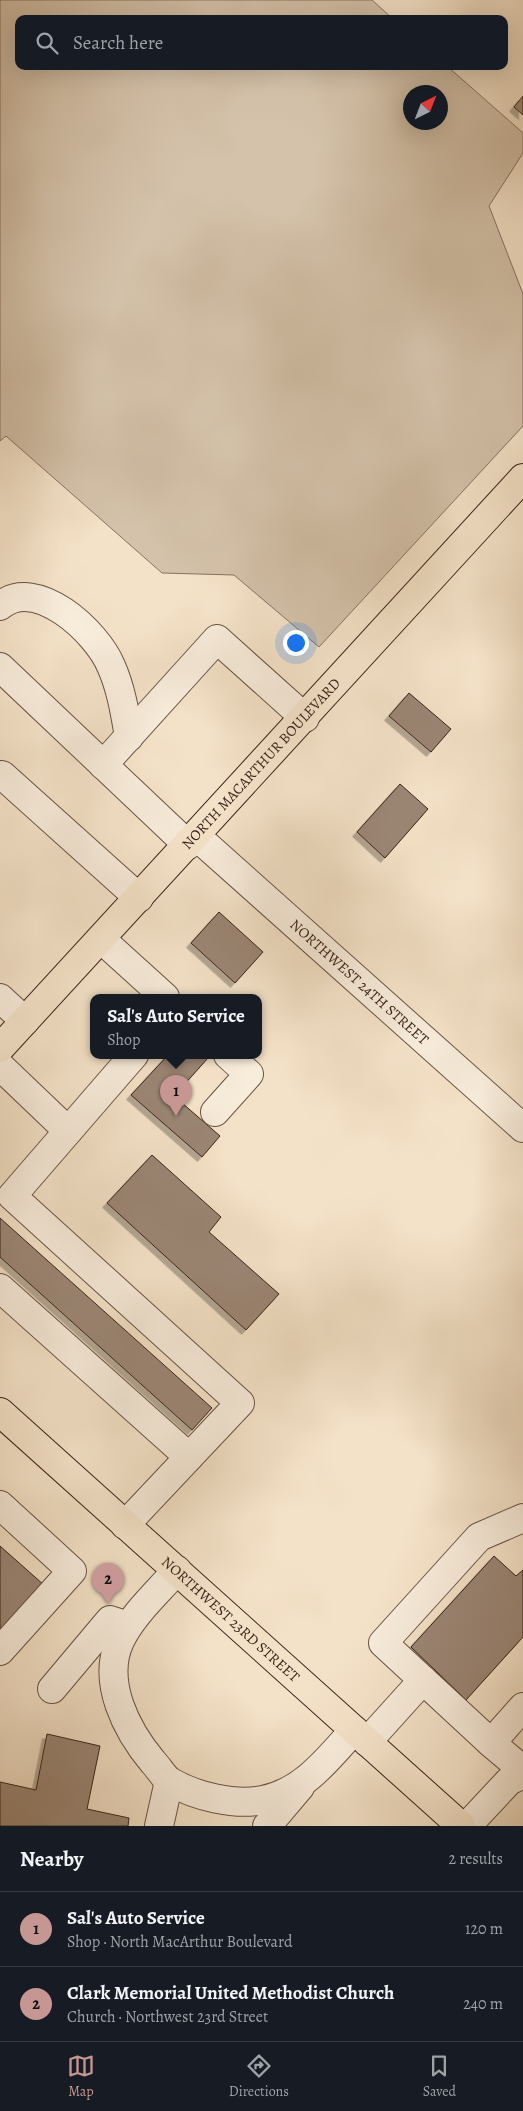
<!DOCTYPE html>
<html lang="en">
<head>
<meta charset="utf-8">
<style>
	body { margin:0; font-family:Alegreya,serif; background:#20242c; color:#f1f3f6 }
	.compass { position:absolute; left:403px; top:85px; width:45px; height:45px; border-radius:50%; background:#171b24; box-shadow:0 5px 20px #0002; rotate:42deg }
	.you { position:absolute; left:295px; top:642px; width:18px; height:18px; margin:-12px; border:4px solid #fff; border-radius:50%; background:#1a73e8; box-shadow:0 0 0 8px #1a73e833 }
	.badge { display:grid; place-items:center; width:32px; height:32px; border-radius:50%; background:#c59692; color:#111; font-size:16px; font-weight:700 }
	.pin { position:absolute; translate:-50% -41px; filter:drop-shadow(0 1px 2px #0008) }
	.pin::after { content:''; position:absolute; top:26px; width:18px; height:15px; background:inherit; clip-path:polygon(0 0,100% 0,50% 100%) }
	.popup { position:absolute; left:90px; top:994px; width:172px; height:65px; box-sizing:border-box; display:grid; place-content:center; border-radius:10px; background:#171b24; filter:drop-shadow(0 1px 4px #0005); font-size:16px; white-space:nowrap; color:#9ea1a6 }
	.popup b { font-size:19px; color:#f1f3f6 }
	.popup::after { content:''; position:absolute; left:50%; top:100%; margin-left:-10px; border:10px solid transparent; border-top-color:#171b24 }
	.list { margin:0; padding:0; list-style:none }
	h2 { display:flex; justify-content:space-between; align-items:center; height:65px; margin:0; padding:0 20px; font-size:21px }
	h2 small { font-size:16px; font-weight:400; color:#9ea1a6 }
	.list li { display:grid; grid-template-columns:32px 1fr auto; gap:15px; align-items:center; box-sizing:border-box; height:75px; padding:0 20px; border-top:1px solid #363941 }
	.list b { display:block; font-size:19px; white-space:nowrap }
	.list p { margin:0; font-size:16px; white-space:nowrap; color:#9ea1a6 }
	.list em { font-size:16px; font-style:normal; color:#9ea1a6 }
	.icon { flex:none; width:28px; height:28px; fill:none; stroke:currentColor; stroke-width:2; stroke-linecap:round; stroke-linejoin:round }
	.map { position:relative; flex:none; width:523px; height:1826px; overflow:hidden }
	.search { position:absolute; background:#171b24; box-shadow:0 5px 20px #0002; left:15px; right:15px; top:15px; height:55px; display:flex; align-items:center; gap:12px; box-sizing:border-box; padding:0 18px; border-radius:10px; color:#9ea1a6; font-size:19px }
	.sheet { height:215px; background:#171b24 }
	nav { display:flex; justify-content:space-around; align-items:center; box-sizing:border-box; height:70px; border-top:1px solid #363941; background:#171b24; font-size:14px; color:#9ea1a6 }
	nav a { display:grid; justify-items:center; gap:2px }
	nav .on { color:#c59692 }
	.map>svg:first-child { display:block }
	.green { fill:#d4c2aa; stroke:#877262; fill-rule:evenodd }
	.building { fill:#9b8674; stroke:#3a2319; filter:url(#shadow) }
	.lines { fill:none; stroke-linecap:round; stroke-linejoin:round }
	.minor-casing { stroke:#685345; stroke-width:30 }
	.major-casing { stroke:#3a2319; stroke-width:30 }
	.minor { stroke:#f8ecdb; stroke-width:28 }
	.major { stroke:#f4e2c8; stroke-width:28 }
	.labels { text-anchor:middle; stroke-width:4; stroke-linejoin:round; paint-order:stroke }
	.street-label { font-size:15px; fill:#3a2319; stroke:#f8ecdb }
</style>
</head>
<body>
<div class="map">
<svg width="523" height="1826" viewBox="0 0 523 1826">
	<defs>
		<filter id="shadow"><feDropShadow dx="-4.5" dy="4.5" stdDeviation="0" flood-color="#0004"/></filter>
	</defs>
	<rect width="100%" height="100%" fill="#f4e2c8"/>
	<filter id="stains"><feTurbulence type="fractalNoise" baseFrequency=".004" numOctaves="4"/><feColorMatrix values="0 0 0 0 .2 0 0 0 0 .09 0 0 0 0 .02 0 0 0 .5 -.17"/></filter>
	<radialGradient id="worn" r=".72"><stop offset=".6" stop-color="#630" stop-opacity="0"/><stop offset="1" stop-color="#630" stop-opacity=".3"/></radialGradient>
	<!-- green -->
	<path class="green" d="M0 0H372L393 19H19V66H447L523 133V153L489 206 523 294V426L319 647 234 575 162 573 6 436 0 441ZM410 92H440V122H410Z"/>
	<!-- building -->
	<g class="building">
		<path d="M523 96V115L514 107Z"/>
		<path d="M409 693 451 729 431 752 389 716Z"/>
		<path d="M400 784 428 809 385 858 357 832Z"/>
		<path d="M219 912 263 952 235 983 191 943Z"/>
		<path d="M168 1055H204L208 1058 174 1096 220 1136 202 1157 131 1095Z"/>
		<path d="M152 1155 221 1217 209 1232 279 1294 246 1330 107 1203Z"/>
		<path d="M0 1218 212 1408 192 1430 0 1257Z"/>
		<path d="M0 1546 44 1585 0 1633Z"/>
		<path d="M494 1556 516 1576 523 1570V1637L466 1700 411 1647Z"/>
		<path d="M47 1734 100 1746 87 1809 129 1818 128 1826H0V1782L36 1790Z"/>
	</g>
	<g class="lines">
		<!-- minor casing -->
		<g class="minor-casing">
			<g id="minor">
				<path d="M0 606C36 575 97 632 111 666 121 688 125 713 129 737"/>
				<path d="M0 667 188 845"/>
				<path d="M103 765 217 639 305 718"/>
				<path d="M0 776 2 775 139 898"/>
				<path id="s1" d="M196 836 523 1128"/>
				<path d="M101 939 165 997"/>
				<path d="M0 998 25 1021"/>
				<path d="M0 1066 68 1131"/>
				<path d="M215 1112 249 1074 228 1055"/>
				<path d="M0 1288 189 1457"/>
				<path d="M0 1505 72 1571 0 1651"/>
				<path d="M125 1525 240 1403 12 1196 134 1055"/>
				<path d="M177 1570C158 1592 132 1615 120 1641 101 1682 127 1731 153 1762 159 1768 164 1778 171 1782 195 1796 235 1806 263 1800 303 1792 328 1759 354 1730"/>
				<path d="M423 1680 491 1743"/>
				<path d="M52 1689 110 1620 128 1626"/>
				<path d="M523 1707 491 1743 523 1770"/>
				<path d="M367 1742 423 1680 383 1643 479 1537 523 1518"/>
				<path d="M159 1826 169 1781"/>
				<path d="M267 1826 300 1787"/>
				<path d="M467 1826 509 1781 523 1774"/>
			</g>
		</g>
		<!-- major casing -->
		<g class="major-casing">
			<g id="major">
				<path id="s2" d="M0 1048 523 478"/>
				<path id="s3" d="M0 1412 461 1826"/>
			</g>
		</g>
		<!-- minor -->
		<use href="#minor" class="minor"/>
		<!-- major -->
		<use href="#major" class="major"/>
	</g>
	<g class="labels">
		<!-- street labels -->
		<g class="street-label">
			<text dy="5" stroke="none"><textPath href="#s2" startOffset="386">NORTH MACARTHUR BOULEVARD</textPath></text>
			<text dy="5" stroke="none"><textPath href="#s1" startOffset="219">NORTHWEST 24TH STREET</textPath></text>
			<text dy="5" stroke="none"><textPath href="#s3" startOffset="310">NORTHWEST 23RD STREET</textPath></text>
		</g>
	</g>
	<rect width="100%" height="100%" filter="url(#stains)"/>
	<rect width="100%" height="100%" fill="url(#worn)"/>
</svg>
<svg class="compass" viewBox="-18 -18 36 36"><path d="M0-13l5 13h-10z" fill="#e53935"/><path d="M0 13l5-13h-10z" fill="#9ea1a6"/></svg>
<div class="you"></div>
<div class="pin badge" style="left:176px;top:1116px">1</div>
<div class="popup"><b>Sal's Auto Service</b>Shop</div>
<div class="pin badge" style="left:108px;top:1604px">2</div>
<div class="search"><svg class="icon" aria-label="search" viewBox="0 0 24 24"><circle cx="10" cy="10" r="6"/><path d="M15 15l6 6"/></svg>Search here</div>
</div>
<section class="sheet">
<h2>Nearby<small>2 results</small></h2>
<ul class="list">
<li><span class="badge">1</span><div><b>Sal's Auto Service</b><p>Shop · North MacArthur Boulevard</p></div><em>120 m</em></li>
<li><span class="badge">2</span><div><b>Clark Memorial United Methodist Church</b><p>Church · Northwest 23rd Street</p></div><em>240 m</em></li>
</ul>
</section>
<nav>
<a class="on"><svg class="icon" aria-label="map" viewBox="0 0 24 24"><path d="M3 6l6-2 6 2 6-2v14l-6 2-6-2-6 2zM9 4v14M15 6v14"/></svg>Map</a>
<a><svg class="icon" aria-label="directions" viewBox="0 0 24 24"><path d="M12 3l9 9-9 9-9-9zM9 14v-3h6M13 9l2 2-2 2"/></svg>Directions</a>
<a><svg class="icon" aria-label="saved" viewBox="0 0 24 24"><path d="M7 4h10v16l-5-4-5 4z"/></svg>Saved</a>
</nav>
</body>
</html>
